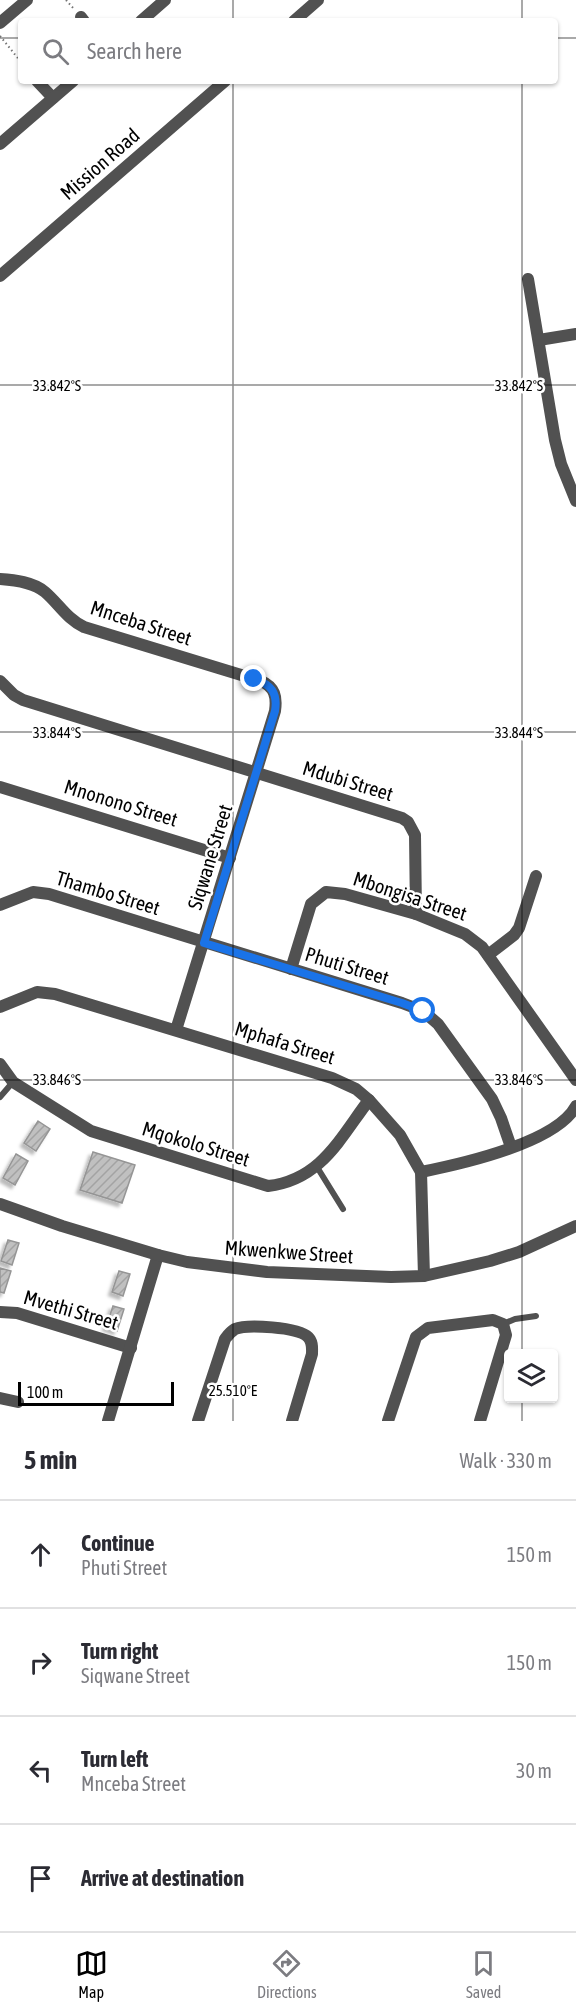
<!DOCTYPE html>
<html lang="en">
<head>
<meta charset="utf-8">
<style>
	body { margin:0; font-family:"Asap Condensed",sans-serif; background:#f2f2f3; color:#2b2b33 }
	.controls { position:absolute; right:18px; bottom:18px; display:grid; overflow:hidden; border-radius:6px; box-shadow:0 2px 4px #0004 }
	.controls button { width:54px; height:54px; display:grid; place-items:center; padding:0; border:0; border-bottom:2px solid #e1e1e2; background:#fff; color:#2b2b33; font:30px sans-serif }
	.scale { position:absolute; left:18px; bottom:15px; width:156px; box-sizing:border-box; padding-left:6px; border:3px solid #000; border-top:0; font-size:16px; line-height:21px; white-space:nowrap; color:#000; -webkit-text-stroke:4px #fff; paint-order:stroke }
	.stop { position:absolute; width:18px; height:18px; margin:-14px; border:4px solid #1a73e8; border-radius:50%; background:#fff }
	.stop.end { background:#1a73e8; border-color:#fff; box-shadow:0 2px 6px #0008 }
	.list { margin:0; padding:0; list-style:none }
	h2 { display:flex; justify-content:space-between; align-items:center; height:78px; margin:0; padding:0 24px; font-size:26px }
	h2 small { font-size:20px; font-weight:400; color:#7c7c81 }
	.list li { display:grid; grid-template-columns:39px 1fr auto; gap:18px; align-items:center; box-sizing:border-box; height:108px; padding:0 24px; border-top:2px solid #e1e1e2 }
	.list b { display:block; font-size:22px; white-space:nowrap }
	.list p { margin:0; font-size:20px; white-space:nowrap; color:#7c7c81 }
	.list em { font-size:20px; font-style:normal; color:#7c7c81 }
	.icon { flex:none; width:33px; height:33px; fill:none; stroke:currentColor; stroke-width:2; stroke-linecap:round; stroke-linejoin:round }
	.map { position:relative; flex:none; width:576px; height:1421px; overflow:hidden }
	.search { position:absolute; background:#fff; box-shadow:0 2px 4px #0004; left:18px; right:18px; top:18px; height:66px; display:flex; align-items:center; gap:15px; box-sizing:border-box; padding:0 21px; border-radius:6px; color:#7c7c81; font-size:22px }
	.sheet { height:510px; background:#fff }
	nav { display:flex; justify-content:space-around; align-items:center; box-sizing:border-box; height:84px; border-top:2px solid #e1e1e2; background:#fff; font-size:16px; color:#7c7c81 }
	nav a { display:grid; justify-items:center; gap:3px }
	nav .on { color:#000 }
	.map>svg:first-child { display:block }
	.building { fill:url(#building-hatch); stroke:#959595; stroke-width:1.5; filter:url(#shadow) }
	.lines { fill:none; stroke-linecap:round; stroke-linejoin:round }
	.path { stroke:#737373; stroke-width:2; stroke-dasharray:1.5 3; stroke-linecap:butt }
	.service { stroke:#515151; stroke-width:6 }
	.minor { stroke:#515151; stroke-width:12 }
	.tertiary { stroke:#515151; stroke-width:12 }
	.route { stroke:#1a73e8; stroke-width:8 }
	.ticks { fill:none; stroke:#000; stroke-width:1.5; stroke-opacity:0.45 }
	.labels { text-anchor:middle; stroke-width:5; stroke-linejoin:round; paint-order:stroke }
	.street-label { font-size:20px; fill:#000; stroke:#fff }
	.ticks-label { font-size:15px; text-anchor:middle; fill:#000; stroke:#fff; stroke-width:5; stroke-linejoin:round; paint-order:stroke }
</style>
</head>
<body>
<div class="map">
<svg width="576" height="1421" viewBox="0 0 576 1421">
	<defs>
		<pattern id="building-hatch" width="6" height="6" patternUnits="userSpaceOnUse" patternTransform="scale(1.5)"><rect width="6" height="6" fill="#c0c0c0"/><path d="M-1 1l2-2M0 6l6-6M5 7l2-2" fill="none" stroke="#a3a3a3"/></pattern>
		<filter id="shadow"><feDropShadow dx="-3.5" dy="3.5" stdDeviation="1.5" flood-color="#0004"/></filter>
	</defs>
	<rect width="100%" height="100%" fill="#fff"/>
	<!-- building -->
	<g class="building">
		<path d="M38 1121 50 1129 36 1151 24 1143Z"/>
		<path d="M93 1152 135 1165 122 1203 80 1190Z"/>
		<path d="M16 1154 28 1161 15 1185 3 1178Z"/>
		<path d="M8 1240 19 1243 12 1265 1 1261Z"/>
		<path d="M0 1268 11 1271 4 1293 0 1292Z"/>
		<path d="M119 1271 130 1274 123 1296 112 1292Z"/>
		<path d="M113 1306 124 1309 117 1331 106 1327Z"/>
	</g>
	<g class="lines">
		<!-- path -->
		<g class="path">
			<path d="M66 0 74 9"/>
			<path d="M0 36 21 62"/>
		</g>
		<!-- service -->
		<g class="service">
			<path d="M0 1097 13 1082"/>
			<path d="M317 1167 343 1209"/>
			<path d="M503 1324 515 1319 536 1316"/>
		</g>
		<!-- minor -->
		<g class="minor">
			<path d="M81 17 84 21"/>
			<path d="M141 21 165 0"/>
			<path d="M0 23 27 0"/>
			<path d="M37 81 53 98"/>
			<path d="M0 144 73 81"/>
			<path d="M528 279 555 440 561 464 576 501"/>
			<path d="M539 340 576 334"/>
			<path d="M0 579C15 580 33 582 45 592 59 604 67 619 84 627L261 681C275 687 277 697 275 711L176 1030"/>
			<path d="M0 681 14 695 23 700 402 818 408 822 415 835 416 914"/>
			<path d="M0 787 230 858"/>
			<path d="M0 905 33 892 49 894 402 1003 423 1011 438 1024 492 1099 501 1118 511 1147"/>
			<path d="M488 955 514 935 519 928 536 876"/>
			<path d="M291 969 311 904 326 892 345 894 416 914 465 934 482 947 576 1080"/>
			<path d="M0 1007 37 992 55 994 332 1078 356 1089 369 1100 400 1135 421 1172 424 1276"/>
			<path d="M0 1064 13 1082 91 1131 268 1186C321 1180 340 1138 369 1100"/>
			<path d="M421 1172C461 1164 556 1143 576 1106"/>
			<path d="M0 1312 17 1313 131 1348"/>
			<path d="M0 1398 18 1402"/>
			<path d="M108 1421 158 1255"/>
			<path d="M198 1421 225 1339C228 1335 230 1332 235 1329 247 1324 298 1327 308 1337 313 1342 312 1348 312 1354L292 1421"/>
			<path d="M388 1421 416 1337 428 1328 493 1320 503 1324 506 1335 480 1421"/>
		</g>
		<!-- tertiary -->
		<g class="tertiary">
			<path d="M294 21 318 0"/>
			<path d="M0 276 225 81"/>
			<path d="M0 1204 62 1226 158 1255 187 1262 267 1272 391 1277 424 1276 490 1261 519 1252 576 1226"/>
		</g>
	</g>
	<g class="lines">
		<!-- route -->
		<path class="route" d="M254 679C271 684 278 693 275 711L204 943 402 1003 423 1011"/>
	</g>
	<!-- ticks -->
	<path class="ticks" d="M233 0V21M522 0V21M0 38H21M555 38H576M233 81V1421M522 81V1354M0 385H576M0 732H576M0 1080H576M522 1398V1421"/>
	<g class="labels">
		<!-- street labels -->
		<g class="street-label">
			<text transform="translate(100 164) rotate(-41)" y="7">Mission Road</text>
			<text transform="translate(141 623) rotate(18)" y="7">Mnceba Street</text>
			<text transform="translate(348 781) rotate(17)" y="7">Mdubi Street</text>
			<text transform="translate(121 803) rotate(17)" y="7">Mnonono Street</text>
			<text transform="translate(210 857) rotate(-73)" y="7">Siqwane Street</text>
			<text transform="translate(108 893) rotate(17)" y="7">Thambo Street</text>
			<text transform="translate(410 896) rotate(18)" y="7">Mbongisa Street</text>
			<text transform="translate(347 966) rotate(17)" y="7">Phuti Street</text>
			<text transform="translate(285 1043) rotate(17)" y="7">Mphafa Street</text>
			<text transform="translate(196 1144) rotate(17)" y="7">Mqokolo Street</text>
			<text transform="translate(289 1252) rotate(4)" y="7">Mkwenkwe Street</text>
			<text transform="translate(71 1310) rotate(16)" y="7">Mvethi Street</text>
		</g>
	</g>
	<g class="ticks-label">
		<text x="57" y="391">33.842°S</text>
		<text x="519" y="391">33.842°S</text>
		<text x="57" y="738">33.844°S</text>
		<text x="519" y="738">33.844°S</text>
		<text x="57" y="1085">33.846°S</text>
		<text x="519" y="1085">33.846°S</text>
		<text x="233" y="1396">25.510°E</text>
	</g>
</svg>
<div class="controls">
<button><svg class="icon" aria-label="layers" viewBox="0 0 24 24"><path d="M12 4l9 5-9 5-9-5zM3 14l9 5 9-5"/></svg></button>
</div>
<div class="scale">100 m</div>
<div class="stop" style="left:423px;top:1011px"></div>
<div class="stop end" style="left:254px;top:679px"></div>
<div class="search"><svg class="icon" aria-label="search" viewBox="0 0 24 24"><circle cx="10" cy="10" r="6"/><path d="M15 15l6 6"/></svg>Search here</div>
</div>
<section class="sheet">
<h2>5 min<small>Walk · 330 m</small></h2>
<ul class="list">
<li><svg class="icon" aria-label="ahead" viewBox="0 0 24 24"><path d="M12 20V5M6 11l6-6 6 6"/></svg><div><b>Continue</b><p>Phuti Street</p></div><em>150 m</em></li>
<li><svg class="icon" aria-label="right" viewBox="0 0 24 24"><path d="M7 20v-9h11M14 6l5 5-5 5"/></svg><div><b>Turn right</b><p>Siqwane Street</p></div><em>150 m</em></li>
<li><svg class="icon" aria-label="left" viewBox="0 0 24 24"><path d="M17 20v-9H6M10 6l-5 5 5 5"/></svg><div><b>Turn left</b><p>Mnceba Street</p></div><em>30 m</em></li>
<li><svg class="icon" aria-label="arrive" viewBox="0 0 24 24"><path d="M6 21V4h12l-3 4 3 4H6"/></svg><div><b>Arrive at destination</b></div></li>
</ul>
</section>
<nav>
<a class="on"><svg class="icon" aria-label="map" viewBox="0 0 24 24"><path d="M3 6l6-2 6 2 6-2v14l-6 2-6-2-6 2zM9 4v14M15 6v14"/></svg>Map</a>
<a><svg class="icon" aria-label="directions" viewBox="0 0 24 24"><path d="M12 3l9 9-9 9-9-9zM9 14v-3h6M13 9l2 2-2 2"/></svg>Directions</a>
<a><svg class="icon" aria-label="saved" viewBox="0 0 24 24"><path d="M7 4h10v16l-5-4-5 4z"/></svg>Saved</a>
</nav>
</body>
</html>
